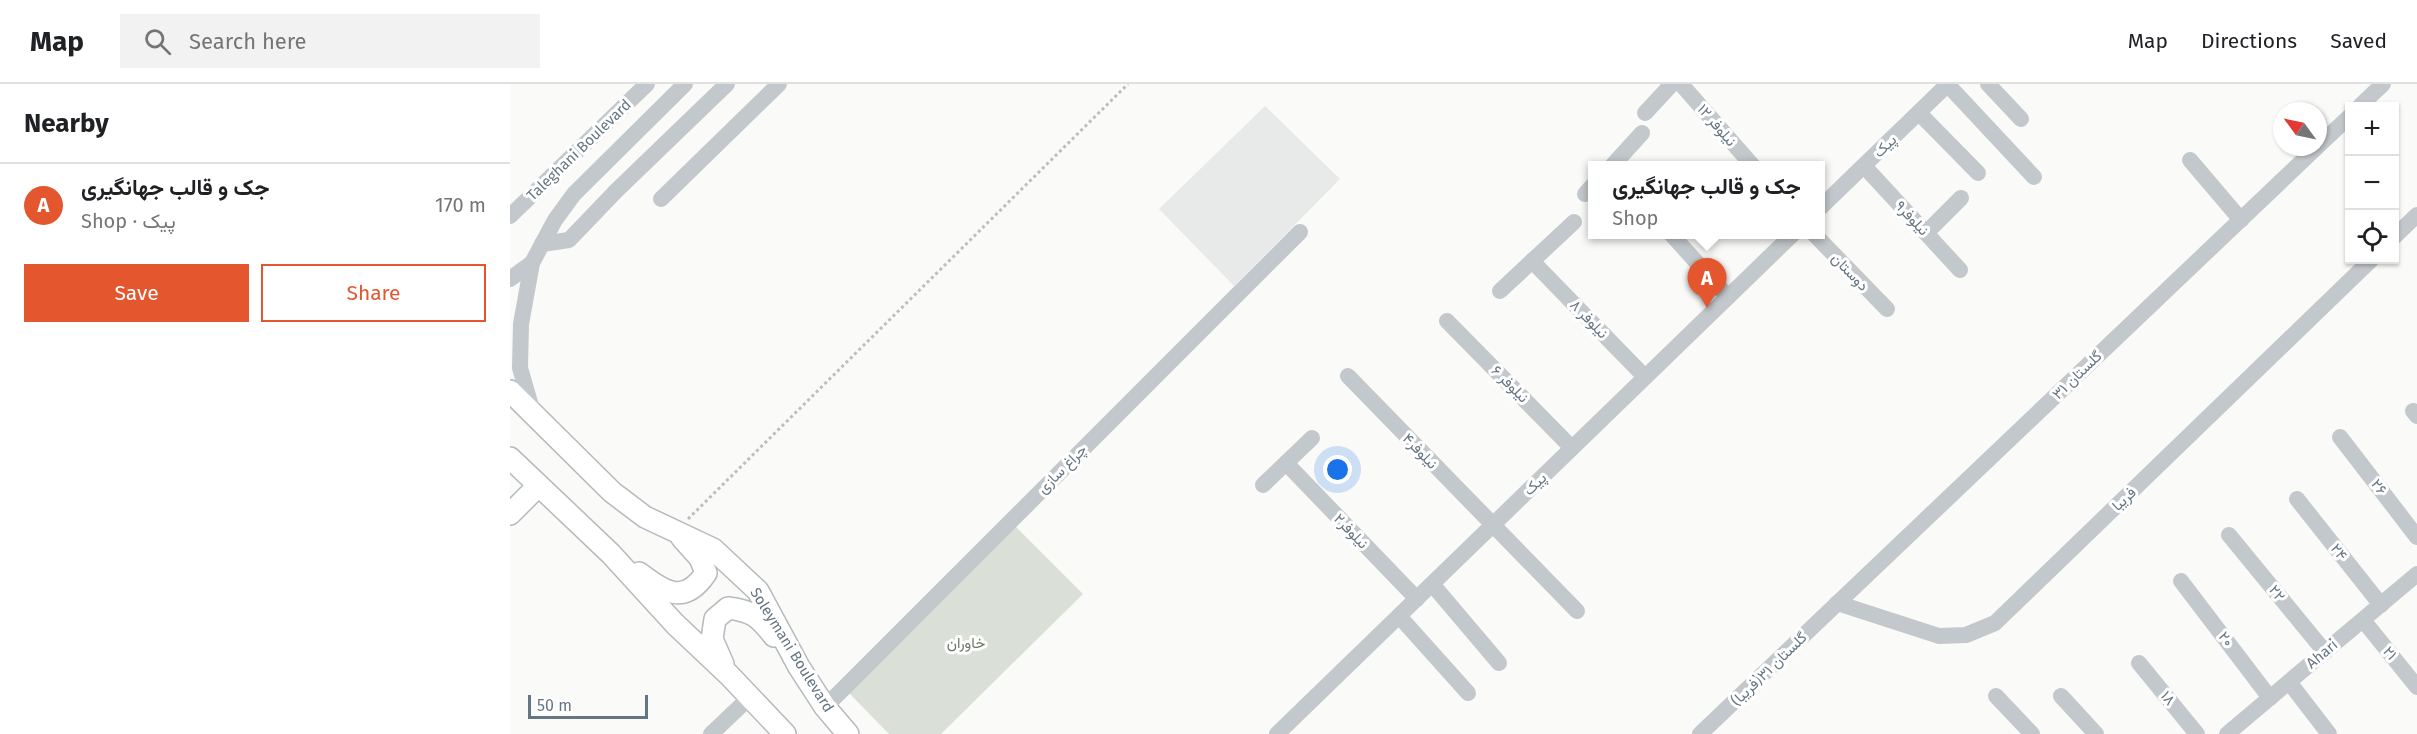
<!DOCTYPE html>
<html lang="en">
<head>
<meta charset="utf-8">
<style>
	body { margin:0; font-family:"Fira Sans",Vazirmatn,sans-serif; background:#f2f2f2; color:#202124 }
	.controls { position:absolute; right:18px; top:18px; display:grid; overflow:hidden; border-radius:0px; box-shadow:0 2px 4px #0004 }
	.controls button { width:54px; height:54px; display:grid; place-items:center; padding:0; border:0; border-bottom:2px solid #e0e0e0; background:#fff; color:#202124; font:30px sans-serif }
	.compass { position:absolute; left:1763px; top:18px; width:54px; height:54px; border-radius:50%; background:#fff; box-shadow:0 2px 4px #0004; rotate:303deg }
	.scale { position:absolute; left:18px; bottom:15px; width:120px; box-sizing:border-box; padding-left:6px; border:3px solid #657683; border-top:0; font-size:16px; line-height:21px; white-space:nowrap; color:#657683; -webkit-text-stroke:4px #fff; paint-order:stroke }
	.you { position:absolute; left:828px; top:386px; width:21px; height:21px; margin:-15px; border:4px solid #fff; border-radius:50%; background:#1a73e8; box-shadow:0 0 0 9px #1a73e833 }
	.badge { display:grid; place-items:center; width:39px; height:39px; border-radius:50%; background:#e4572e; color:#fff; font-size:20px; font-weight:700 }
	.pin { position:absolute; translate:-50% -50px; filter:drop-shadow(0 2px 3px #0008) }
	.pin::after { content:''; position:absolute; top:32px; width:21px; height:18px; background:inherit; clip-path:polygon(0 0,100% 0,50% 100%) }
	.popup { position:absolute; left:1078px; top:77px; width:237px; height:78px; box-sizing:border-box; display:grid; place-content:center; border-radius:0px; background:#fff; filter:drop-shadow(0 2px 4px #0005); font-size:20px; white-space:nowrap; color:#757577 }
	.popup b { font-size:22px; color:#202124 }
	.popup::after { content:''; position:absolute; left:50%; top:100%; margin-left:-12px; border:12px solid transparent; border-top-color:#fff }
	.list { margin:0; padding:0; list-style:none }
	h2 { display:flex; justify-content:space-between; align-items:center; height:78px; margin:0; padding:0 24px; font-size:26px }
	h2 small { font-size:20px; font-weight:400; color:#757577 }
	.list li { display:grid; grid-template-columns:39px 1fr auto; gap:18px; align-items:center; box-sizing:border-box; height:84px; padding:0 24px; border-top:2px solid #e0e0e0 }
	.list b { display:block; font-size:22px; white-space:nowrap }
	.list p { margin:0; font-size:20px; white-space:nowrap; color:#757577 }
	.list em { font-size:20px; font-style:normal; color:#757577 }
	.actions { display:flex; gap:12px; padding:18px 24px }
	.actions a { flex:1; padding:14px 0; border:2px solid #e4572e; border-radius:0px; text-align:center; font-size:21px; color:#e4572e }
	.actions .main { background:#e4572e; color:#fff }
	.icon { flex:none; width:33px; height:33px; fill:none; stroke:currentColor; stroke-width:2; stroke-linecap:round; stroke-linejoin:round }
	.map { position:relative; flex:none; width:1907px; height:650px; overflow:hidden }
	header { display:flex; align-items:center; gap:36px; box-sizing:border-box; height:84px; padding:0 30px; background:#fff; border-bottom:2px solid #e0e0e0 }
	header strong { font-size:28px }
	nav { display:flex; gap:33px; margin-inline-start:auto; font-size:21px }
	.search { width:420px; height:54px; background:#f2f2f2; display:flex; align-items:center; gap:15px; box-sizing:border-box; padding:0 21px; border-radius:0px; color:#757577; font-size:22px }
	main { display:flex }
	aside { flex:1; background:#fff }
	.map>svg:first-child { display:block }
	.built { fill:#e8e9e9 }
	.green { fill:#dadfd7 }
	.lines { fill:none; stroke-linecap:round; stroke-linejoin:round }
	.major-casing { stroke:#b5babe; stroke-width:24 }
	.path { stroke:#bbbfc2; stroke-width:3; stroke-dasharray:3 3; stroke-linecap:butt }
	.minor { stroke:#c3c8cc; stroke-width:16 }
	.major { stroke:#fff; stroke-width:21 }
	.labels { text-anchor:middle; stroke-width:6; stroke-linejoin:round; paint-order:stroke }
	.street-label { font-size:15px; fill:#657683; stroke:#fff }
	.park-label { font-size:15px; fill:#687a64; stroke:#fff }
</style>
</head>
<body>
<header>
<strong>Map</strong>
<div class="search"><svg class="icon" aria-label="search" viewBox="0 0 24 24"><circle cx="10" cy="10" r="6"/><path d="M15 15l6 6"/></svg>Search here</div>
<nav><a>Map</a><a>Directions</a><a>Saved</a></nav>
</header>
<main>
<aside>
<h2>Nearby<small></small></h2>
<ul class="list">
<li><span class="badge">A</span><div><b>جک و قالب جهانگیری</b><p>Shop · پیک</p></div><em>170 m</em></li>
</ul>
<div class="actions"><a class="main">Save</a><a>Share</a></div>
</aside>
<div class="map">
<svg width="1907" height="650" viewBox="0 0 1907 650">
	<rect width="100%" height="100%" fill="#fafaf8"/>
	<!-- built -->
	<path class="built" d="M755 22 830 95 724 202 649 125Z"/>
	<!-- green -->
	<path class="green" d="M506 443 573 510 431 650H379L339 609Z"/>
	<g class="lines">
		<!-- major casing -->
		<g class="major-casing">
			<g id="major">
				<path d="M0 307 102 408 135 433 203 465 248 507 289 583 315 623 338 650"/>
				<path d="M0 374 101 470 165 540 219 591 275 650"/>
				<path d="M0 430 28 402"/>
				<path d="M129 489C155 508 174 522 196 489L190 474 172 454"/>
				<path d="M213 580 202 555 205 535 218 524C243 527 249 533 264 552"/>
			</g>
		</g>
		<!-- path -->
		<path class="path" d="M178 435 618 0"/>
		<!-- minor -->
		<g class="minor">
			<path d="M1171 0 1243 82"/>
			<path d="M1478 0 1511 35"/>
			<path d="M1438 1 1524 93"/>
			<path d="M1850 22 1873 0"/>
			<path d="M1135 29 1162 0"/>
			<path d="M1409 29 1468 89"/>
			<path d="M1808 62 1840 32"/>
			<path d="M1680 76 1731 136"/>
			<path d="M1102 82 1132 49"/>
			<path d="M1354 82 1450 186"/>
			<path d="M1075 110 1083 101"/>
			<path d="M151 115 269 0"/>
			<path d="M1311 123 1438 0"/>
			<path d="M0 132 137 0"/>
			<path d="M1416 149 1451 114"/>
			<path d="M1161 150 1218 213"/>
			<path d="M1304 150 1377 225"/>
			<path d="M1884 153 1907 131"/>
			<path d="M32 160 59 156 106 107 217 0"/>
			<path d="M1022 177 1135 293"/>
			<path d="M0 195 22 179"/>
			<path d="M990 207 1064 138"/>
			<path d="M937 237 1062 364"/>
			<path d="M838 292 1067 527"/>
			<path d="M1903 327 1907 332"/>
			<path d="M23 329 10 284 11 240 22 179 45 136 64 110 175 0"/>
			<path d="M1830 353 1907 453"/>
			<path d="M776 379 907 515"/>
			<path d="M753 401 802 354"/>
			<path d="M1787 415 1871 521"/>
			<path d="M1719 451 1815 568"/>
			<path d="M1671 497 1760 614"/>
			<path d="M922 500 989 579"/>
			<path d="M1327 519 1429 552 1456 551 1485 539 1861 176"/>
			<path d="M889 532 958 609"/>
			<path d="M1853 536 1907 603"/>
			<path d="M1629 579 1687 650"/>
			<path d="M1779 598 1819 650"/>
			<path d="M1486 612 1522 650"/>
			<path d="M1551 612 1586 650"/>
			<path d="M315 623 790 148"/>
			<path d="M201 650 240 613"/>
			<path d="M767 650 1283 150"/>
			<path d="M1190 650 1807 63"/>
			<path d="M1717 650 1907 490"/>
		</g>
		<!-- major -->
		<use href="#major" class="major"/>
	</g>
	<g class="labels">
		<!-- street labels -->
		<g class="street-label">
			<text transform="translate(1207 41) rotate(49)" y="5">نیلوفر ۱۲</text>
			<text transform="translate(1375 62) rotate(-44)" y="5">پیک</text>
			<text transform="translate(69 66) rotate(-44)" y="5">Taleghani Boulevard</text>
			<text transform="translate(1402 134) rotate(47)" y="5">نیلوفر۹</text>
			<text transform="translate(1340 188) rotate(46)" y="5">دوستان</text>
			<text transform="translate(1079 235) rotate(46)" y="5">نیلوفر ۸</text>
			<text transform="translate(1567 291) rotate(-44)" y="5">گلستان ۳۱</text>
			<text transform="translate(1000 300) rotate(45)" y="5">نیلوفر ۶</text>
			<text transform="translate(910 367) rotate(46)" y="5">نیلوفر۴</text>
			<text transform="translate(552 385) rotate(-45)" y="5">چراغ سازی</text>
			<text transform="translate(1025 400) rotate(-44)" y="5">پیک</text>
			<text transform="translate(1869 403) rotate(52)" y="5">۲۶</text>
			<text transform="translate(1614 415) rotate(-44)" y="5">فریبا</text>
			<text transform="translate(841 447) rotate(46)" y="5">نیلوفر۲</text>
			<text transform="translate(1829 468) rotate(52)" y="5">۲۴</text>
			<text transform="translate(1767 509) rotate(51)" y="5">۲۲</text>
			<text transform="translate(1716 555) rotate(52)" y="5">۲۰</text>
			<text transform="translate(282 566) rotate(58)" y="5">Soleymani Boulevard</text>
			<text transform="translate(1880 569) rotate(51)" y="5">۲۱</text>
			<text transform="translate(1812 570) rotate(-40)" y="5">Ahari</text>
			<text transform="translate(1259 585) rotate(-44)" y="5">گلستان ۳۱(فریبا)</text>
			<text transform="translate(1658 614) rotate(51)" y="5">۱۸</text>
		</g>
		<!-- park labels -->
		<g class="park-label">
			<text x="456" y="564">خاوران</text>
		</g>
	</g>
</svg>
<div class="controls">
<button>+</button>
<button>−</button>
<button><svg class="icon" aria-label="locate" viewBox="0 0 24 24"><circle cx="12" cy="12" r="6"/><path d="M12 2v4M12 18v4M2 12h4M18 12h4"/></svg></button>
</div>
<svg class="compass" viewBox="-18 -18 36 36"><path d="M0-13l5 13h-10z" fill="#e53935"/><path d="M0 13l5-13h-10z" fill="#757577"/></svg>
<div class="scale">50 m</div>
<div class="you"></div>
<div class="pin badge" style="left:1197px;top:224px">A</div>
<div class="popup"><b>جک و قالب جهانگیری</b>Shop</div>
</div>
</main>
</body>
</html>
